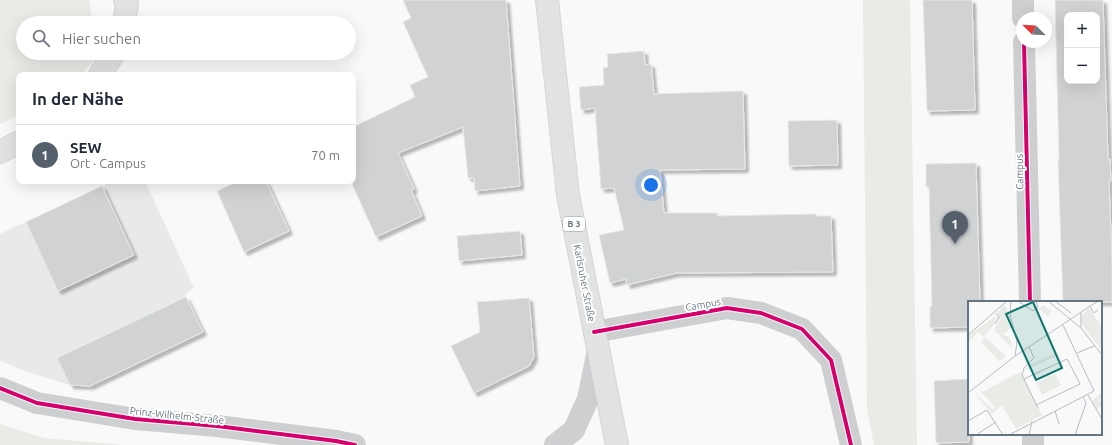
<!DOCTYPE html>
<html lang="de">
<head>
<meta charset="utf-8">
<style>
	body { margin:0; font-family:Ubuntu,sans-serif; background:#f2f2f3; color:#1f2937 }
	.controls { position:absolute; right:12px; top:12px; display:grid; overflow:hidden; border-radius:8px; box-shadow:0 4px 16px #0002 }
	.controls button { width:36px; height:36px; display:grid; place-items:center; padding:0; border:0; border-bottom:1px solid #e0e1e3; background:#fff; color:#1f2937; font:20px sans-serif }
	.compass { position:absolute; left:1016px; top:12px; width:36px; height:36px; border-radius:50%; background:#fff; box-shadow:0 4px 16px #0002; rotate:294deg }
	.you { position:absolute; left:651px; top:185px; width:14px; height:14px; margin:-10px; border:3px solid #fff; border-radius:50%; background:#1a73e8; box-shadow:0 0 0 6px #1a73e833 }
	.badge { display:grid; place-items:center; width:26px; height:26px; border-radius:50%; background:#56606c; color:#fff; font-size:13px; font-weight:700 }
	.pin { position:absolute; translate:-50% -33px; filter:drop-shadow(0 1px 2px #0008) }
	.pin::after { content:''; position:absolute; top:21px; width:14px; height:12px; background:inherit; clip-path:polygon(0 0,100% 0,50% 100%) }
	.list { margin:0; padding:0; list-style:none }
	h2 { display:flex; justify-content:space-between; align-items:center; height:52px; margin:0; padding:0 16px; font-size:17px }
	h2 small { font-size:13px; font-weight:400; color:#747a83 }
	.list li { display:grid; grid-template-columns:26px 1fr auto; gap:12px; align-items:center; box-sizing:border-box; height:60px; padding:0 16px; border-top:1px solid #e0e1e3 }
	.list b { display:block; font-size:15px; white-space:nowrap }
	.list p { margin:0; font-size:13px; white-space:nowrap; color:#747a83 }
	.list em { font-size:13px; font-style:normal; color:#747a83 }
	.icon { flex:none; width:22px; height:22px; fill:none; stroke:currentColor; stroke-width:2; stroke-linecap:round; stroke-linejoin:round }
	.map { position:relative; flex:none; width:1112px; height:445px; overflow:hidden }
	.search { position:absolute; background:#fff; box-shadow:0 4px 16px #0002; left:16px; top:16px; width:340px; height:44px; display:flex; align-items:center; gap:10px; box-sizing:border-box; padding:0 14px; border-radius:22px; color:#747a83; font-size:15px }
	.panel { position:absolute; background:#fff; box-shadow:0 4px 16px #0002; left:16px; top:72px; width:340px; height:112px; border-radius:8px }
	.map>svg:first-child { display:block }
	.built { fill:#e8e9e9 }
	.green { fill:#e8ebe6 }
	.building { fill:#d0d2d3; stroke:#e8e8e8; fill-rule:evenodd; filter:url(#shadow) }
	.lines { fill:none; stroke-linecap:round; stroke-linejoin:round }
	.primary-casing { stroke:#d5d6d7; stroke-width:24 }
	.minor { stroke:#cecfd0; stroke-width:22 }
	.tertiary { stroke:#cecfd0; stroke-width:22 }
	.primary { stroke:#e1e2e2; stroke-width:22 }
	.cycleway-casing { stroke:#fff; stroke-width:6 }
	.cycleway { stroke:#d6006c; stroke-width:4 }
	.labels { text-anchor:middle; stroke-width:4; stroke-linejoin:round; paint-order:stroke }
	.shield { fill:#fff; stroke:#939fa8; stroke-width:1 }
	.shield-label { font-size:9px; font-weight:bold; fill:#657683 }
	.street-label { font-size:10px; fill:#657683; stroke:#fff }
	.inset-road { fill:none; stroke:#b5bdc3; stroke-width:1 }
	.view { fill:#0f766e; fill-opacity:0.15; stroke:#0f766e; stroke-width:2 }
	.inset-edge { fill:none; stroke:#657683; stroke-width:2 }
</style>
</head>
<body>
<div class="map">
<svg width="1112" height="445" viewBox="0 0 1112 445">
	<defs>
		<filter id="shadow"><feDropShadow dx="3.5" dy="3.5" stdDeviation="1" flood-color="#0004"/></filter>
	</defs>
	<rect width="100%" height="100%" fill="#f9f9f9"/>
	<!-- built -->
	<path class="built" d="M113 181H145L194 288 185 294 203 332 90 386 70 385 21 370 0 360V234Z"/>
	<!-- green -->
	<g class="green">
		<path d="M0 0H89L92 23H23V53H93V62L80 75H19V115L0 124Z"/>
		<path d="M863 0H910L917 445H874L867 410Z"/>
		<path d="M0 424 44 438 124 445H0Z"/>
	</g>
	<!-- building -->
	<g class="building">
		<path d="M403 0H506L520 186 475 191 474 178H468L463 127 398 153 414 189 411 190 422 216 376 237 353 186V127L415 97 410 85 428 77 403 22 411 18Z"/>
		<path d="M923 0H972L975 110 927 111Z"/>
		<path d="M1055 0H1103L1108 159H1110L1111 181H1109L1112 263V302H1063L1058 160H1059ZM1067 15H1097V81H1067Z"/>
		<path d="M644 51 645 65 651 64 654 94 743 91 745 169 660 170 664 213H717V216L816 214V216H831L833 272 676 273 627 285 626 279 610 283 599 235 624 230 614 188 601 189 595 108 581 110 579 87 604 85 603 68 608 67 607 54Z"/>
		<path d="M837 120 838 165 789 166 788 121Z"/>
		<path d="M976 163 980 302H969V327L930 328V306H932L929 187H926V164Z"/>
		<path d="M239 181H266L289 231 244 252 217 191Z"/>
		<path d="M102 186 134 255 58 291 26 222Z"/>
		<path d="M520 231 522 255 459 261 457 236Z"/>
		<path d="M186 297 203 332 90 386 70 385 57 358Z"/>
		<path d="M529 298 534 357 529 366 474 393 451 346 480 332 477 302Z"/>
		<path d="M969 379V442L936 443 934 381Z"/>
	</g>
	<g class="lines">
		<!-- primary casing -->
		<g class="primary-casing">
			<g id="primary">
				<path d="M547 0 568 195 617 445"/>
				<path d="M124 23 127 4 125 0"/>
				<path d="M100 75 114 53"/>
				<path d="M0 152 19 142"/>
			</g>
		</g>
		<!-- minor -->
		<g class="minor">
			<path d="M1023 0V18"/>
			<path d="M1024 42 1030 302"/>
			<path d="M594 332 727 308 761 313 802 329 831 360 851 445"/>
			<path d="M1033 434V445"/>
		</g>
		<!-- tertiary -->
		<g class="tertiary">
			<path d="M0 388 37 403 135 419 217 426 336 441 355 445"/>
			<path d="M555 445 574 430 588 399 598 350"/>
		</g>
		<!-- primary -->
		<use href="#primary" class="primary"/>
		<!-- cycleway casing -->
		<g class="cycleway-casing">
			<g id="cycleway">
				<path d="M1024 42 1030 302"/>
				<path d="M594 332 727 308 761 313 802 329 831 360 851 445"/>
				<path d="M0 388 37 403 135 419 217 426 336 441 355 445"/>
			</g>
		</g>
		<!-- cycleway -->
		<use href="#cycleway" class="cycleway"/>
	</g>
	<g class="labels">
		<!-- shield labels -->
		<rect class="shield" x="563" y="217" width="22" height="14" rx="3"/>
		<g class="shield-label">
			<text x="574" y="227">B 3</text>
		</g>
		<!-- street labels -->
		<g class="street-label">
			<text transform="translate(1019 172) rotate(-91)" y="4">Campus</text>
			<text transform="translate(585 283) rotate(79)" y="4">Karlsruher Straße</text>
			<text transform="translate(703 304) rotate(-10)" y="4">Campus</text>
			<text transform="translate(177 415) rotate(6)" y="4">Prinz-Wilhelm-Straße</text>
		</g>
	</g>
	<!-- overview -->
	<g transform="translate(968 301)">
		<rect width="134" height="134" fill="#f9f9f9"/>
		<path d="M36 4 39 8 44 26 35 33 42 37 45 48 26 29 31 20 30 11ZM75 4 84 10 80 15 71 8ZM121 7 134 26V50L113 22V15ZM29 14 26 23 16 36 10 31 0 42V35ZM17 36 22 40 38 56 31 60 13 41ZM88 52 90 54 56 70 63 63ZM52 71 74 114 48 128 34 104 24 113 5 91 26 109 27 106 9 87 14 91ZM87 73 93 84 74 94 68 82ZM134 91V96L130 100H134V105L129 108 124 100Z" fill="#e8ebe6"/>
		<path class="inset-road" d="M43 0 42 14 49 41 47 55M50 0 65 10 70 6 68 0M80 0 113 27 134 54M87 0 103 12M122 6 126 12 130 9M27 23 31 16 28 12M113 26V12M0 34 39 0M61 46 66 57 56 67 54 74 70 107M109 52 126 45M56 78 99 58 108 75 112 83 68 104M0 92 47 55 130 0M120 94 134 118M87 110 91 123M0 120 19 109 35 134M8 134 28 121M41 134 126 90 95 24M61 134 64 120M107 134 118 102 115 96"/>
		<path class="view" d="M65 1 94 67 68 79 38 13Z"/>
		<rect width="134" height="134" class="inset-edge"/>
	</g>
</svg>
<div class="controls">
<button>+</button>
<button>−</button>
</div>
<svg class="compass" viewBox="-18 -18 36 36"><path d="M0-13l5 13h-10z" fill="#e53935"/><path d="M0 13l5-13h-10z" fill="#747a83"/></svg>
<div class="you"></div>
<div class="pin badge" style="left:955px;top:244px">1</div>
<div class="search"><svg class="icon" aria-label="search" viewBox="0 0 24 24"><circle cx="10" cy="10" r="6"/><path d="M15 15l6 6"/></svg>Hier suchen</div>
<section class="panel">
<h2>In der Nähe<small></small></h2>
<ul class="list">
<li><span class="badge">1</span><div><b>SEW</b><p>Ort · Campus</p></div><em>70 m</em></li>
</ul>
</section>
</div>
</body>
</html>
